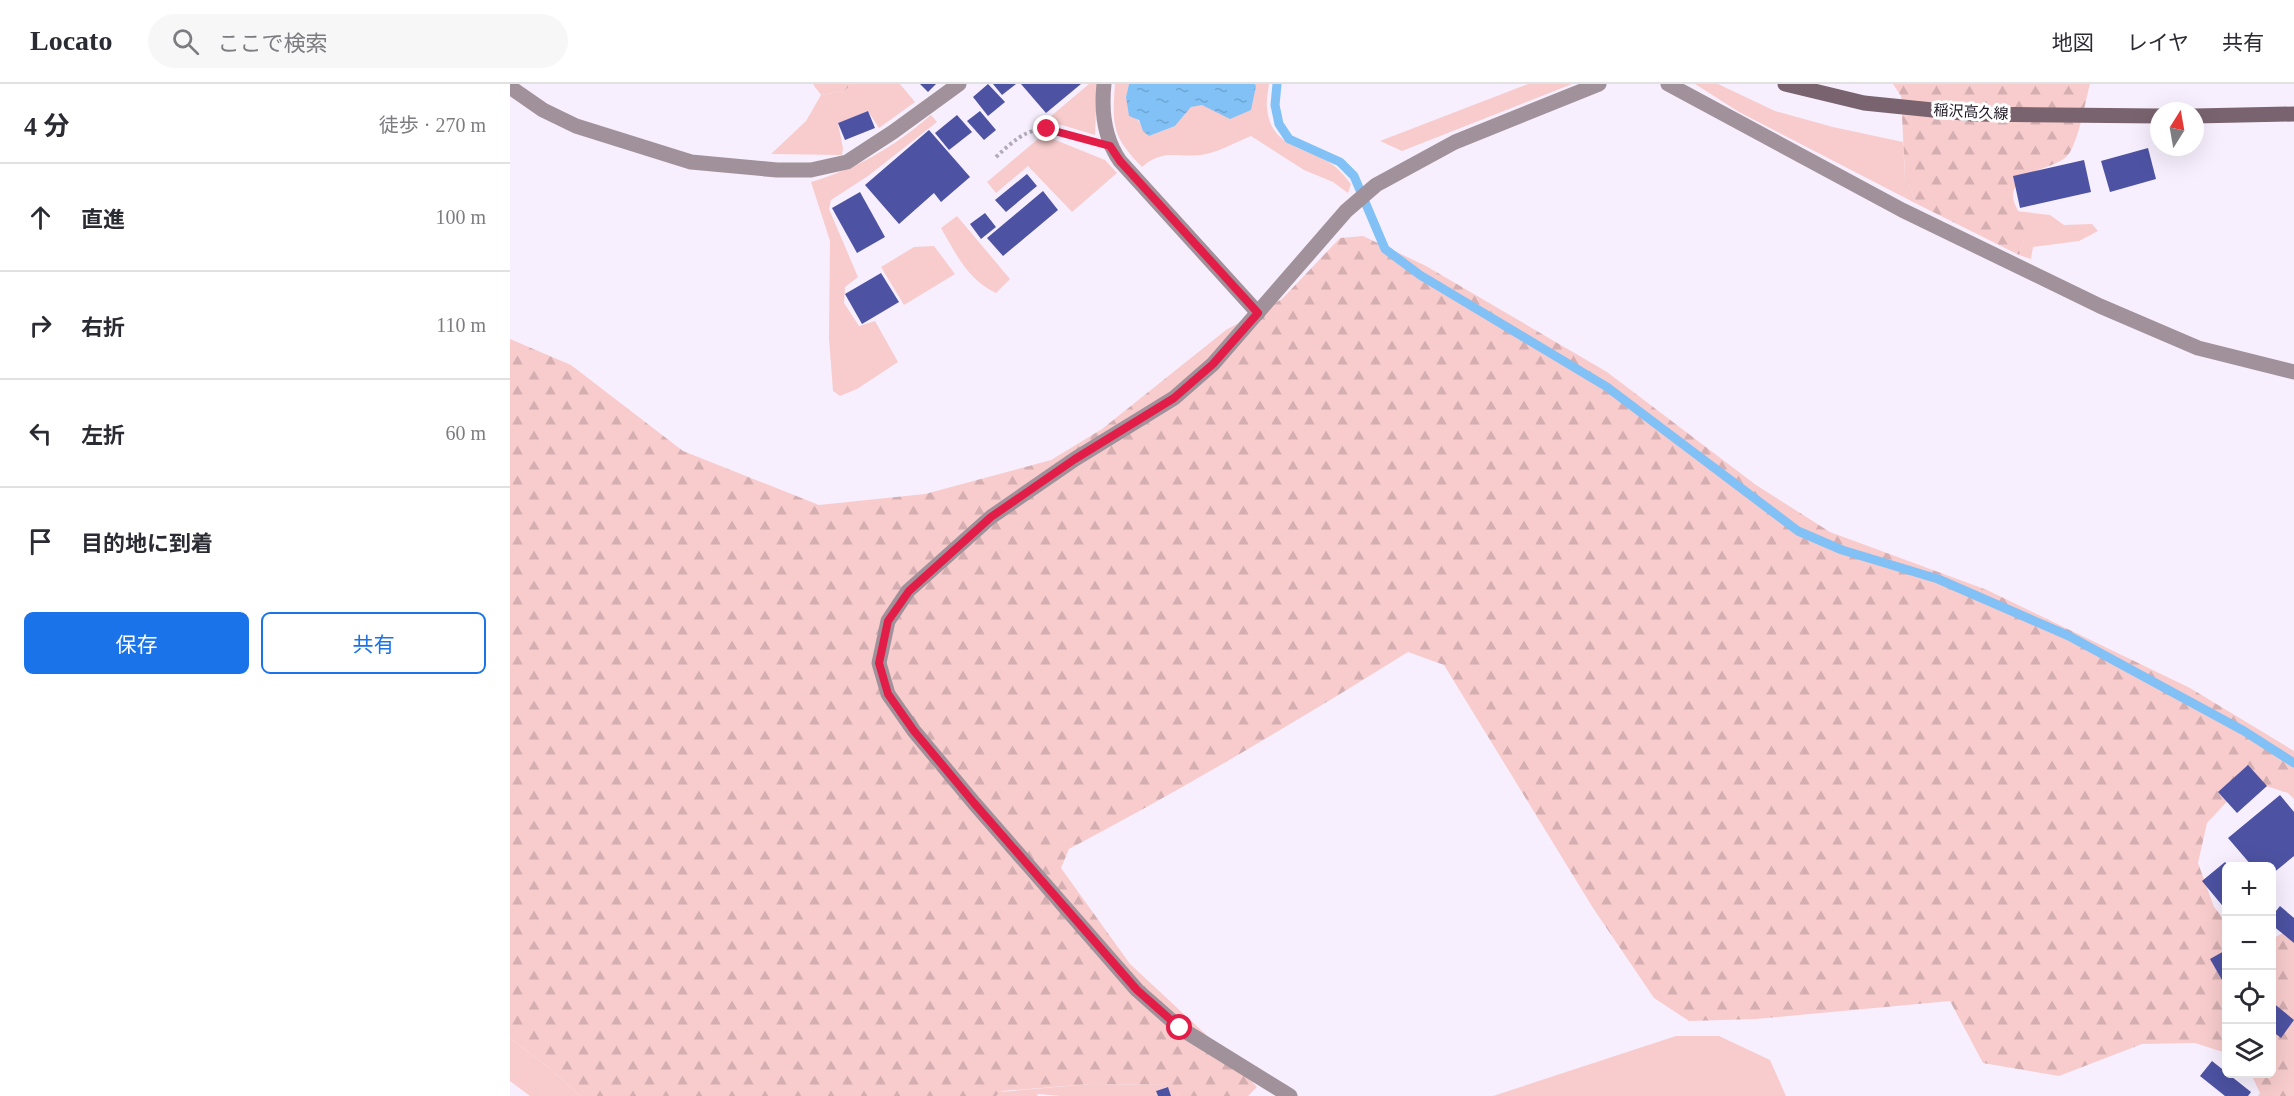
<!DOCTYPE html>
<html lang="ja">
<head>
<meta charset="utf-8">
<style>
	body { margin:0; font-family:"Times New Roman","Noto Sans JP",serif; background:#f7f7f7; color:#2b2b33 }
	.controls { position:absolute; right:18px; bottom:18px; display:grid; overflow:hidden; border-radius:9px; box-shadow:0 6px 24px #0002 }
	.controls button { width:54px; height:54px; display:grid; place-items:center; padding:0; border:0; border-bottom:2px solid #e1e1e2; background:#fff; color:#2b2b33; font:30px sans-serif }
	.compass { position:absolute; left:1640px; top:18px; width:54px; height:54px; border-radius:50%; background:#fff; box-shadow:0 6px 24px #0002; rotate:11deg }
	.stop { position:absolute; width:18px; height:18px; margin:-14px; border:4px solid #e11d48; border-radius:50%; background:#fff }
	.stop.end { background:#e11d48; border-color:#fff; box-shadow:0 2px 6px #0008 }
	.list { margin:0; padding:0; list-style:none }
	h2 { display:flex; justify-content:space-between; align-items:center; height:78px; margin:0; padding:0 24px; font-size:26px }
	h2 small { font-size:20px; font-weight:400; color:#7c7c81 }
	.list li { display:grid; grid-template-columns:39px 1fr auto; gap:18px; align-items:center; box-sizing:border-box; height:108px; padding:0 24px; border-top:2px solid #e1e1e2 }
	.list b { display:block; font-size:22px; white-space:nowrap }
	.list em { font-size:20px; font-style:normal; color:#7c7c81 }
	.actions { display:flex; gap:12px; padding:18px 24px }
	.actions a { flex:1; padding:14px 0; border:2px solid #1a73e8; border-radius:9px; text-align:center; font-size:21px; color:#1a73e8 }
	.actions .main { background:#1a73e8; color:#fff }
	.icon { flex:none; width:33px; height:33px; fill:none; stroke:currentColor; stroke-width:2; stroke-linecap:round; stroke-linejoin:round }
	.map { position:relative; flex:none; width:1784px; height:1012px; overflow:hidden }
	header { display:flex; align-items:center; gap:36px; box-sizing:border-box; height:84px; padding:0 30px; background:#fff; border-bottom:2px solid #e1e1e2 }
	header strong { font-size:28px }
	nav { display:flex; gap:33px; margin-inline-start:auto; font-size:21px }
	.search { width:420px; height:54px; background:#f7f7f7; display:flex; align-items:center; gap:15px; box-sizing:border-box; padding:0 21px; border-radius:33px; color:#7c7c81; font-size:22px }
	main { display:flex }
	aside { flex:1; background:#fff }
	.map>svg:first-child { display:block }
	.green { fill:#f8cccd }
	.forest { fill:url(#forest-firs) }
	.water { fill:url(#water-ripples) }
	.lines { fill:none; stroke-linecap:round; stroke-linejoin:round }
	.stream { stroke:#81c1f6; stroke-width:9 }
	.building { fill:#4d52a2 }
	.path { stroke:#b2aab7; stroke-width:4; stroke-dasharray:3 3; stroke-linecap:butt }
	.service { stroke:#a1919a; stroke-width:15 }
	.minor { stroke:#a1919a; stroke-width:15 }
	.secondary { stroke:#79636f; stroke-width:15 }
	.route { stroke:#e11d48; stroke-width:8 }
	.labels { text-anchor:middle; stroke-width:6; stroke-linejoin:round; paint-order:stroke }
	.street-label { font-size:15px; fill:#1e1723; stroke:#fff }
</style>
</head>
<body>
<header>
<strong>Locato</strong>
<div class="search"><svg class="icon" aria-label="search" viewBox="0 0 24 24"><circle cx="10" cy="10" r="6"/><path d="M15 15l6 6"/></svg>ここで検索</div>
<nav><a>地図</a><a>レイヤ</a><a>共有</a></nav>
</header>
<main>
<aside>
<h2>4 分<small>徒歩 · 270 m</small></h2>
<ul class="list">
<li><svg class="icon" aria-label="ahead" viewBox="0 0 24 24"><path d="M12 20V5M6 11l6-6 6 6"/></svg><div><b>直進</b></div><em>100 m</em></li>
<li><svg class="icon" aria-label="right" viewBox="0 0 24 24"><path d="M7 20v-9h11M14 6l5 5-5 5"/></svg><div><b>右折</b></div><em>110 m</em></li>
<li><svg class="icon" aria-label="left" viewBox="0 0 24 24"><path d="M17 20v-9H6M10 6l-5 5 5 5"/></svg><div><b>左折</b></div><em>60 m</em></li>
<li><svg class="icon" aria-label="arrive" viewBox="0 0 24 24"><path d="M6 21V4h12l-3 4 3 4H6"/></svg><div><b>目的地に到着</b></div></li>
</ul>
<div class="actions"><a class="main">保存</a><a>共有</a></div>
</aside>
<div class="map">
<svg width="1784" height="1012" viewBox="0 0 1784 1012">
	<defs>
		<pattern id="forest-firs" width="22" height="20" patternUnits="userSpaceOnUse" patternTransform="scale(1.5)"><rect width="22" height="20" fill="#f8cccd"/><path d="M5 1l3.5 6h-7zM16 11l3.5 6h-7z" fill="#d4aeb0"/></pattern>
		<pattern id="water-ripples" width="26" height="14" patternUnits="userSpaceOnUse" patternTransform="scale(1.5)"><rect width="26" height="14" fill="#81c1f6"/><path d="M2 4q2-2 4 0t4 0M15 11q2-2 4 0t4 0" fill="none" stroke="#6fa5d3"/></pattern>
	</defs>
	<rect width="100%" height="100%" fill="#f7effd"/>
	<!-- green -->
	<g class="green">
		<path d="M342 0H390L405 18 369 44 358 27 328 39 333 64 332 71 261 70 296 37 311 11 334 7Z"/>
		<path d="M579 0H587L585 51 552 41 534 38Z"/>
		<path d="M605 0H619L616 13C622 23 632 47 639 52L665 42 681 23 746 2 745 0H759C758 8 756 16 757 24 760 61 792 63 817 77 827 83 834 91 841 100L838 109 823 98 794 86 741 52C726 58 707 69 691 71 666 74 654 64 632 83 602 52 602 42 605 0Z"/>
		<path d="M1018 0H1062L892 67 870 57Z"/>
		<path d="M1185 0H1208L1265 27 1323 43 1393 58 1395 93 1407 120 1229 28Z"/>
		<path d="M421 31 427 38 358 92 321 116 319 125 348 193 335 203 334 219 349 242 365 237 388 278 347 305 330 312 323 307 319 254 320 157 301 98C350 83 382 64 421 31Z"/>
		<path d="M538 53 595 76 607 89 562 128 518 82 486 109 477 98 529 54Z"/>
		<path d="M1506 127 1540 131 1554 141 1582 140 1588 147 1569 157 1523 163 1521 175 1509 171 1514 156Z"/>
		<path d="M447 132 500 195 486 209C458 196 446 170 431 144Z"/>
		<path d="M424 162 445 190 394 221 371 183 404 163Z"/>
		<path d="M1166 952H1209L1260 976 1276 1012H983Z"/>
		<path d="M0 954 39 984 70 1012H20L0 997Z"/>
		<path d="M581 1000 662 1001 668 1012H661L657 1003 646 1007 648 1012H551L528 1010 527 1012H486L490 1008Z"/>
	</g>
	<!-- forest -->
	<g class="forest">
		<path d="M303 0H342L334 7 311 11Z"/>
		<path d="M1383 0H1580C1575 17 1568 64 1555 74 1543 83 1517 87 1509 97 1493 117 1514 128 1515 144 1516 154 1512 162 1509 171L1407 120 1395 93 1391 12Z"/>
		<path d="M853 152 916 182 1097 288 1246 401 1320 448 1477 506 1680 604 1784 667V715L1778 709 1737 696 1697 739 1688 779 1704 823 1716 837V969L1685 959 1632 960 1549 992 1473 979 1440 917 1246 935 1179 937 1144 914 1083 824 934 581 898 568C787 637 675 704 559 765L551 784 620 880 705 959 747 1003 738 1012H668L661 1001 581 1000 492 1007 486 1012H70L39 984 0 954V255L61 281 173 367 309 421 415 410 541 376 592 345 716 246 772 215 830 154Z"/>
		<path d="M1784 843V1012H1748L1750 1009 1741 990H1762V855Z"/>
	</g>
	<!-- water -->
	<path class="water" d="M619 0H745L746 2 741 26 720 35 692 21 681 23 665 42 639 52 633 47 629 36 619 32 616 13Z"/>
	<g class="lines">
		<!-- stream -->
		<path class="stream" d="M767 0 765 21 769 40 779 55 830 78 844 92 875 165 910 191 1097 303 1288 447 1332 466 1428 495 1559 552 1734 647 1784 679"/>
	</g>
	<!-- building -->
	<g class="building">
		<path d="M410 0H426L418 8Z"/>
		<path d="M478 0 495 18 478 32 463 13Z"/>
		<path d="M483 0H506L492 11Z"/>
		<path d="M511 0H571L536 29Z"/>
		<path d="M358 27 365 44 335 56 328 39Z"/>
		<path d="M470 27 486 46 474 56 457 37Z"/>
		<path d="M447 31 462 48 439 66 425 49Z"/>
		<path d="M419 46 460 93 431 118 424 109 389 140 355 101Z"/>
		<path d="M1638 64 1646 95 1600 108 1591 77Z"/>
		<path d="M1574 76 1581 108 1510 124 1503 92Z"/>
		<path d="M517 90 527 102 496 128 485 116Z"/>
		<path d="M533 107 548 126 493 172 477 154Z"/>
		<path d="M350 108 375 153 347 169 322 124Z"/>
		<path d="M475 129 486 143 471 155 460 140Z"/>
		<path d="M371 189 389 218 352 240 335 210Z"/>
		<path d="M1738 681 1757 702 1727 729 1708 708Z"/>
		<path d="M1770 711 1784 728V772L1762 790V782H1742L1718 754Z"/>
		<path d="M1715 778 1718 782H1716V826L1692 797Z"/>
		<path d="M1770 822 1784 834V859L1762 841V832Z"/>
		<path d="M1716 866V893L1712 896 1700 875Z"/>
		<path d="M1762 918 1784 936 1771 954 1762 947Z"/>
		<path d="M1702 977 1741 1008 1738 1012H1715L1690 992Z"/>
		<path d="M658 1003 661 1012H648L646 1007Z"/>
	</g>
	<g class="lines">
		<!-- path -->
		<path class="path" d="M486 73C521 40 528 41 573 54"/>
		<!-- service -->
		<g class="service">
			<path d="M594 0C591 28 594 54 610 77L748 229"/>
			<path d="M0 3 33 26 66 42 181 78 267 86H301L337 78 383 48 449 0"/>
		</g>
		<!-- minor -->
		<g class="minor">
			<path d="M1158 0 1392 126 1590 222 1688 264 1784 288"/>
			<path d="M780 1012 670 944 627 906 464 719 404 647 378 610 369 579 378 537 398 507 481 433 565 375 664 314 703 280 836 127 866 101 945 58 1089 0"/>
		</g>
		<!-- secondary -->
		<g class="secondary">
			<path d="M1275 0 1354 19 1462 30 1649 32"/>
			<path d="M1685 32 1784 30"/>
		</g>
	</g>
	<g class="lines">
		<!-- route -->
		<path class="route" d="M537 45 600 62 610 77 748 229 703 280 664 314 565 375 481 433 399 507 378 537 369 579 378 610 404 647 464 719 627 906 670 944"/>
	</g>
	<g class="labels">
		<!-- street labels -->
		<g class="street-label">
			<text transform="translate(1461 28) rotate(3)" y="5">稲沢高久線</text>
		</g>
	</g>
</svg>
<div class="controls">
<button>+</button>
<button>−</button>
<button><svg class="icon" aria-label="locate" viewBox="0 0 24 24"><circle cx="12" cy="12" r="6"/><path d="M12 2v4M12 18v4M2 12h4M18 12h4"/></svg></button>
<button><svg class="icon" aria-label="layers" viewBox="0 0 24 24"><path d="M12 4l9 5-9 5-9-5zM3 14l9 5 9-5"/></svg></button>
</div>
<svg class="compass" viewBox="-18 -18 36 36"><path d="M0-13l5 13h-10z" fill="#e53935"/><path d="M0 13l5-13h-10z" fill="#7c7c81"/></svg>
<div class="stop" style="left:670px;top:944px"></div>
<div class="stop end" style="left:537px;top:45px"></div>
</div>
</main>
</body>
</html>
